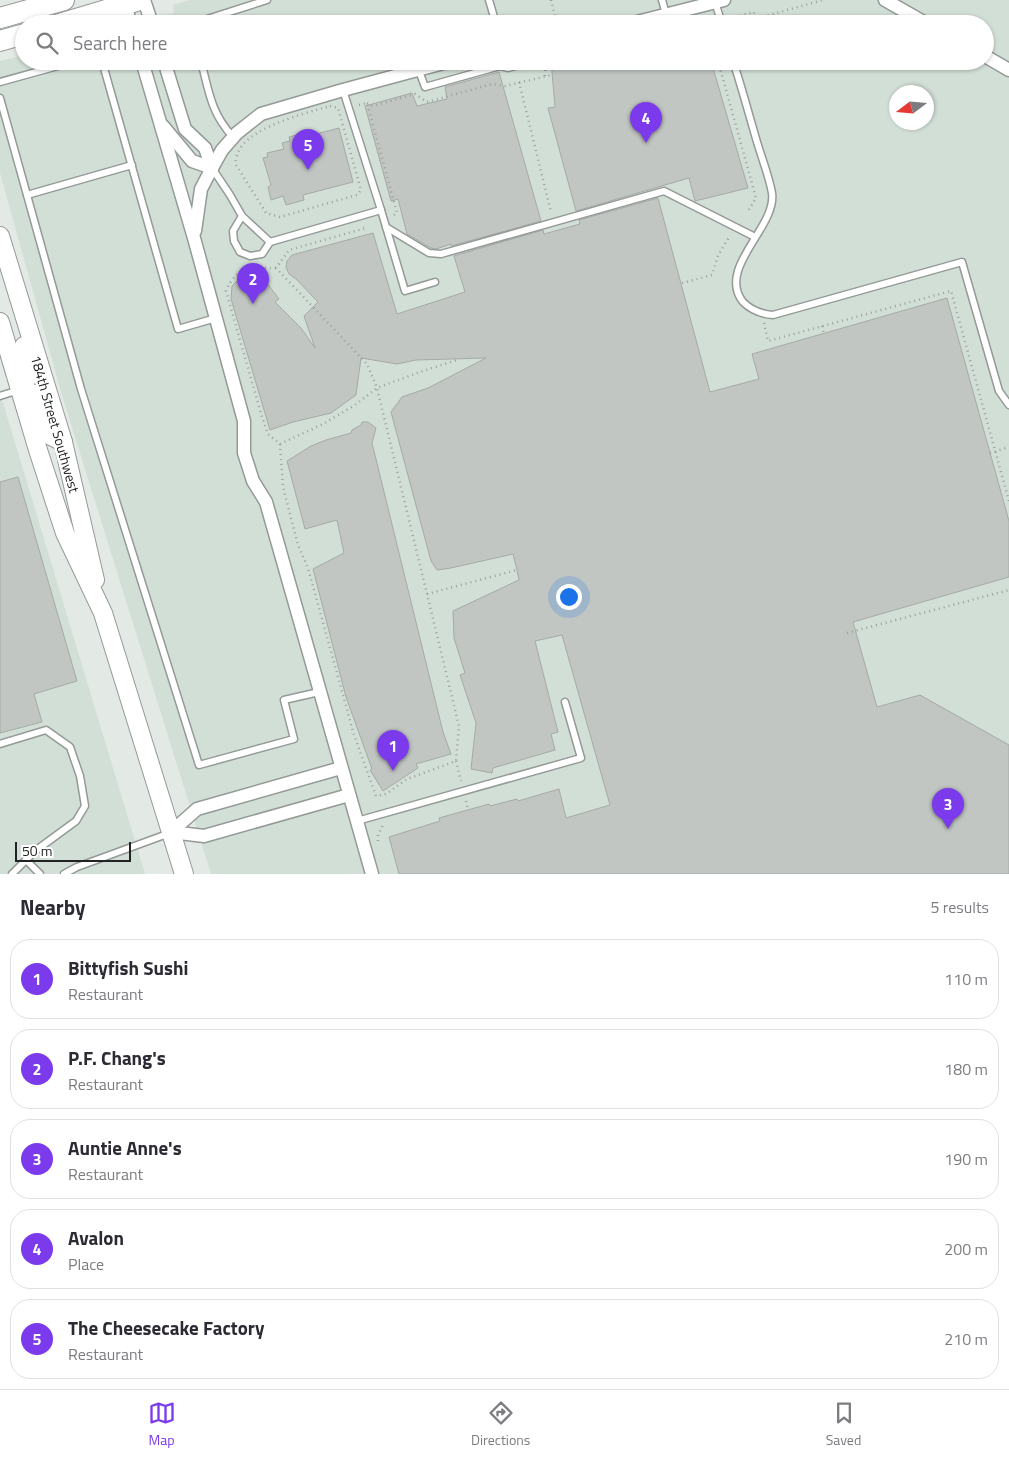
<!DOCTYPE html>
<html lang="en">
<head>
<meta charset="utf-8">
<style>
	body { margin:0; font-family:"Titillium Web",sans-serif; background:#f2f2f3; color:#2b2b33 }
	.compass { position:absolute; left:889px; top:85px; width:45px; height:45px; border-radius:50%; background:#fff; box-shadow:0 1px 4px #0004; rotate:254deg }
	.scale { position:absolute; left:15px; bottom:12px; width:116px; box-sizing:border-box; padding-left:5px; border:2px solid #202321; border-top:0; font-size:14px; line-height:18px; white-space:nowrap; color:#202321; -webkit-text-stroke:4px #fff; paint-order:stroke }
	.you { position:absolute; left:568px; top:596px; width:18px; height:18px; margin:-12px; border:4px solid #fff; border-radius:50%; background:#1a73e8; box-shadow:0 0 0 8px #1a73e833 }
	.badge { display:grid; place-items:center; width:32px; height:32px; border-radius:50%; background:#7c3aed; color:#fff; font-size:16px; font-weight:700 }
	.pin { position:absolute; translate:-50% -41px; filter:drop-shadow(0 1px 2px #0008) }
	.pin::after { content:''; position:absolute; top:26px; width:18px; height:15px; background:inherit; clip-path:polygon(0 0,100% 0,50% 100%) }
	.list { margin:0; padding:0; list-style:none }
	h2 { display:flex; justify-content:space-between; align-items:center; height:65px; margin:0; padding:0 20px; font-size:21px }
	h2 small { font-size:16px; font-weight:400; color:#7c7c81 }
	.list li { display:grid; grid-template-columns:32px 1fr auto; gap:15px; align-items:center; box-sizing:border-box; height:80px; margin:0 10px 10px; padding:0 10px; border:1px solid #e1e1e2; border-radius:20px }
	.list b { display:block; font-size:19px; white-space:nowrap }
	.list p { margin:0; font-size:16px; white-space:nowrap; color:#7c7c81 }
	.list em { font-size:16px; font-style:normal; color:#7c7c81 }
	.icon { flex:none; width:28px; height:28px; fill:none; stroke:currentColor; stroke-width:2; stroke-linecap:round; stroke-linejoin:round }
	.map { position:relative; flex:none; width:1009px; height:874px; overflow:hidden }
	.search { position:absolute; background:#fff; box-shadow:0 1px 4px #0004; left:15px; right:15px; top:15px; height:55px; display:flex; align-items:center; gap:12px; box-sizing:border-box; padding:0 18px; border-radius:28px; color:#7c7c81; font-size:19px }
	.sheet { height:515px; background:#fff }
	nav { display:flex; justify-content:space-around; align-items:center; box-sizing:border-box; height:70px; border-top:1px solid #e1e1e2; background:#fff; font-size:14px; color:#7c7c81 }
	nav a { display:grid; justify-items:center; gap:2px }
	nav .on { color:#7c3aed }
	.map>svg:first-child { display:block }
	.built { fill:#d2dfd6; fill-rule:evenodd }
	.building { fill:#c1c6c3; stroke:#a5aaa6 }
	.lines { fill:none; stroke-linecap:round; stroke-linejoin:round }
	.service-casing { stroke:#949a96; stroke-width:9 }
	.minor-casing { stroke:#949a96; stroke-width:15 }
	.secondary-casing { stroke:#949a96; stroke-width:20 }
	.primary-casing { stroke:#949a96; stroke-width:22 }
	.path { stroke:#9ba09d; stroke-width:2.5; stroke-dasharray:1 4; stroke-linecap:butt }
	.service { stroke:#fff; stroke-width:6 }
	.minor { stroke:#fff; stroke-width:12 }
	.secondary { stroke:#fff; stroke-width:18 }
	.primary { stroke:#fff; stroke-width:20 }
	.labels { text-anchor:middle; stroke-width:5; stroke-linejoin:round; paint-order:stroke }
	.street-label { font-size:14px; fill:#202321; stroke:#fff }
</style>
</head>
<body>
<div class="map">
<svg width="1009" height="874" viewBox="0 0 1009 874">
	<rect width="100%" height="100%" fill="#e3e9e5"/>
	<!-- built -->
	<g class="built">
		<path d="M190 0H1009V874H211L61 392 0 173V61L24 55V61H985V24H138L174 13 173 5ZM896 92H926V122H896Z"/>
		<path d="M0 393 22 466 145 874H0Z"/>
	</g>
	<!-- building -->
	<g class="building">
		<path d="M551 61H711L748 188 695 201 689 178 576 211 548 108 555 107Z"/>
		<path d="M499 72 541 221 451 246V244L436 249 431 248 407 234 398 199 391 201 365 106 412 93 417 106 447 99 445 87Z"/>
		<path d="M339 128 353 182 303 195 304 200 286 205 283 196 271 200 268 187 271 185 263 158 268 157 267 153 284 149 282 143 290 141 289 137 311 131 312 135Z"/>
		<path d="M658 198 710 392 759 379 752 354 947 298 1009 521V577L853 622 877 707 920 695 1009 745V874H399L389 837 440 821 439 818 489 804 490 806 517 799 518 801 559 789 566 818 610 805 562 635 535 641 558 732 551 734 555 750 493 768 492 773 471 769 476 723 460 675 465 673 454 638 453 611 519 580 517 570 513 554 451 568 437 570 431 561 391 412 402 397 428 388 486 358 416 360 397 364 361 358 356 395 331 413 293 422 270 430 231 299 232 286 240 278 251 276 263 278 279 299 275 302 301 328 315 348 304 316 318 302 296 279 289 274 286 267 287 261 292 255 373 233 397 314 465 292 454 256 543 230 544 234 580 224 579 220Z"/>
		<path d="M362 422H368L376 428 372 443 443 732 451 754 416 764 418 768 383 791 370 770 372 769 346 697 313 569 344 553 337 520 305 529 287 461 311 446 326 440 351 433 352 430 361 425Z"/>
		<path d="M18 477 77 681 34 694 42 722 0 733V482Z"/>
	</g>
	<g class="lines">
		<!-- service casing -->
		<g class="service-casing">
			<g id="service">
				<path d="M489 0 496 24"/>
				<path d="M662 0 666 14"/>
				<path d="M715 2 722 24"/>
				<path d="M200 24 207 19 267 0"/>
				<path d="M102 61 178 329 216 318"/>
				<path d="M201 61C209 92 211 113 233 137"/>
				<path d="M733 61C742 88 749 115 757 142 762 159 769 176 772 193 777 227 716 268 743 302 752 311 761 314 773 315L962 262 999 391 1009 405"/>
				<path d="M419 71 425 87 500 66 508 68 532 61"/>
				<path d="M0 82 76 61"/>
				<path d="M0 98 81 389 199 765 294 739 284 700 319 692"/>
				<path d="M212 168 230 195 242 216 270 242 381 210 343 90"/>
				<path d="M27 195 132 165"/>
				<path d="M381 210 405 291 435 282"/>
				<path d="M242 216 233 231 234 241 240 252 250 256 262 254 270 242"/>
				<path d="M386 227 429 253 441 254 664 191 755 237"/>
				<path d="M0 396 19 390"/>
				<path d="M0 744 46 730 70 747 80 776 85 806 76 821 35 851 12 874"/>
				<path d="M357 821 581 758 565 702"/>
				<path d="M26 860 40 874"/>
				<path d="M64 874 77 867 170 833"/>
			</g>
		</g>
		<!-- minor casing -->
		<g class="minor-casing">
			<g id="minor">
				<path d="M144 0 152 24"/>
				<path d="M885 0 927 24"/>
				<path d="M125 5 131 24"/>
				<path d="M629 24 724 0"/>
				<path d="M985 56 1009 70"/>
				<path d="M142 61 194 238 244 421V453L253 481 266 502 372 874"/>
				<path d="M164 61 185 129 205 148 212 168"/>
				<path d="M163 126 192 161 212 168"/>
				<path d="M195 231 201 189 212 168 222 150 237 133 261 114 343 90 451 61"/>
				<path d="M171 832 197 809 341 768"/>
				<path d="M171 832 204 836 349 795"/>
			</g>
		</g>
		<!-- secondary casing -->
		<g class="secondary-casing">
			<g id="secondary">
				<path d="M0 236 63 442 95 580"/>
				<path d="M0 322 38 450 65 533 103 613 184 874"/>
				<path d="M20 390 34 394 47 434 63 442"/>
				<path d="M20 390 29 375 23 353 24 346"/>
			</g>
		</g>
		<!-- primary casing -->
		<g class="primary-casing">
			<g id="primary">
				<path d="M0 18 64 0"/>
				<path d="M59 24 140 0"/>
				<path d="M0 41 24 34"/>
			</g>
		</g>
		<!-- path -->
		<g class="path">
			<path d="M551 0 557 24"/>
			<path d="M735 17 754 12 755 19 823 0"/>
			<path d="M697 24 702 22 705 24"/>
			<path d="M718 61 756 198 747 213"/>
			<path d="M545 76 546 61"/>
			<path d="M519 82 551 212"/>
			<path d="M367 103 373 106 415 94 427 102 492 84 505 86 552 75"/>
			<path d="M359 105 367 103 397 213 394 215"/>
			<path d="M330 106 338 108 361 190 357 195 280 217 266 213 236 165C232 130 304 114 330 106Z"/>
			<path d="M276 268C251 268 237 265 226 291L262 417 268 434 280 444 323 424 355 405 377 388 420 372 457 360"/>
			<path d="M682 283 712 275 718 256 729 237"/>
			<path d="M764 323 768 341 951 291 1009 501"/>
			<path d="M822 326 824 334"/>
			<path d="M280 444 283 487 298 545 308 568 354 735 376 796 386 794 407 779 456 761 459 726 377 388 367 364 276 268 289 250 366 228 365 226"/>
			<path d="M990 453 1009 447"/>
			<path d="M427 594 517 570"/>
			<path d="M847 633 1009 590"/>
			<path d="M456 761 461 781"/>
			<path d="M466 801 468 810"/>
			<path d="M378 841V835L383 825"/>
		</g>
		<!-- service -->
		<use href="#service" class="service"/>
		<!-- minor -->
		<use href="#minor" class="minor"/>
		<!-- secondary -->
		<use href="#secondary" class="secondary"/>
		<!-- primary -->
		<use href="#primary" class="primary"/>
	</g>
	<g class="labels">
		<!-- street labels -->
		<g class="street-label">
			<text transform="translate(55 424) rotate(74)" y="5">184th Street Southwest</text>
		</g>
	</g>
</svg>
<svg class="compass" viewBox="-18 -18 36 36"><path d="M0-13l5 13h-10z" fill="#e53935"/><path d="M0 13l5-13h-10z" fill="#7c7c81"/></svg>
<div class="scale">50 m</div>
<div class="you"></div>
<div class="pin badge" style="left:393px;top:771px">1</div>
<div class="pin badge" style="left:253px;top:304px">2</div>
<div class="pin badge" style="left:948px;top:829px">3</div>
<div class="pin badge" style="left:646px;top:143px">4</div>
<div class="pin badge" style="left:308px;top:170px">5</div>
<div class="search"><svg class="icon" aria-label="search" viewBox="0 0 24 24"><circle cx="10" cy="10" r="6"/><path d="M15 15l6 6"/></svg>Search here</div>
</div>
<section class="sheet">
<h2>Nearby<small>5 results</small></h2>
<ul class="list">
<li><span class="badge">1</span><div><b>Bittyfish Sushi</b><p>Restaurant</p></div><em>110 m</em></li>
<li><span class="badge">2</span><div><b>P.F. Chang's</b><p>Restaurant</p></div><em>180 m</em></li>
<li><span class="badge">3</span><div><b>Auntie Anne's</b><p>Restaurant</p></div><em>190 m</em></li>
<li><span class="badge">4</span><div><b>Avalon</b><p>Place</p></div><em>200 m</em></li>
<li><span class="badge">5</span><div><b>The Cheesecake Factory</b><p>Restaurant</p></div><em>210 m</em></li>
</ul>
</section>
<nav>
<a class="on"><svg class="icon" aria-label="map" viewBox="0 0 24 24"><path d="M3 6l6-2 6 2 6-2v14l-6 2-6-2-6 2zM9 4v14M15 6v14"/></svg>Map</a>
<a><svg class="icon" aria-label="directions" viewBox="0 0 24 24"><path d="M12 3l9 9-9 9-9-9zM9 14v-3h6M13 9l2 2-2 2"/></svg>Directions</a>
<a><svg class="icon" aria-label="saved" viewBox="0 0 24 24"><path d="M7 4h10v16l-5-4-5 4z"/></svg>Saved</a>
</nav>
</body>
</html>
